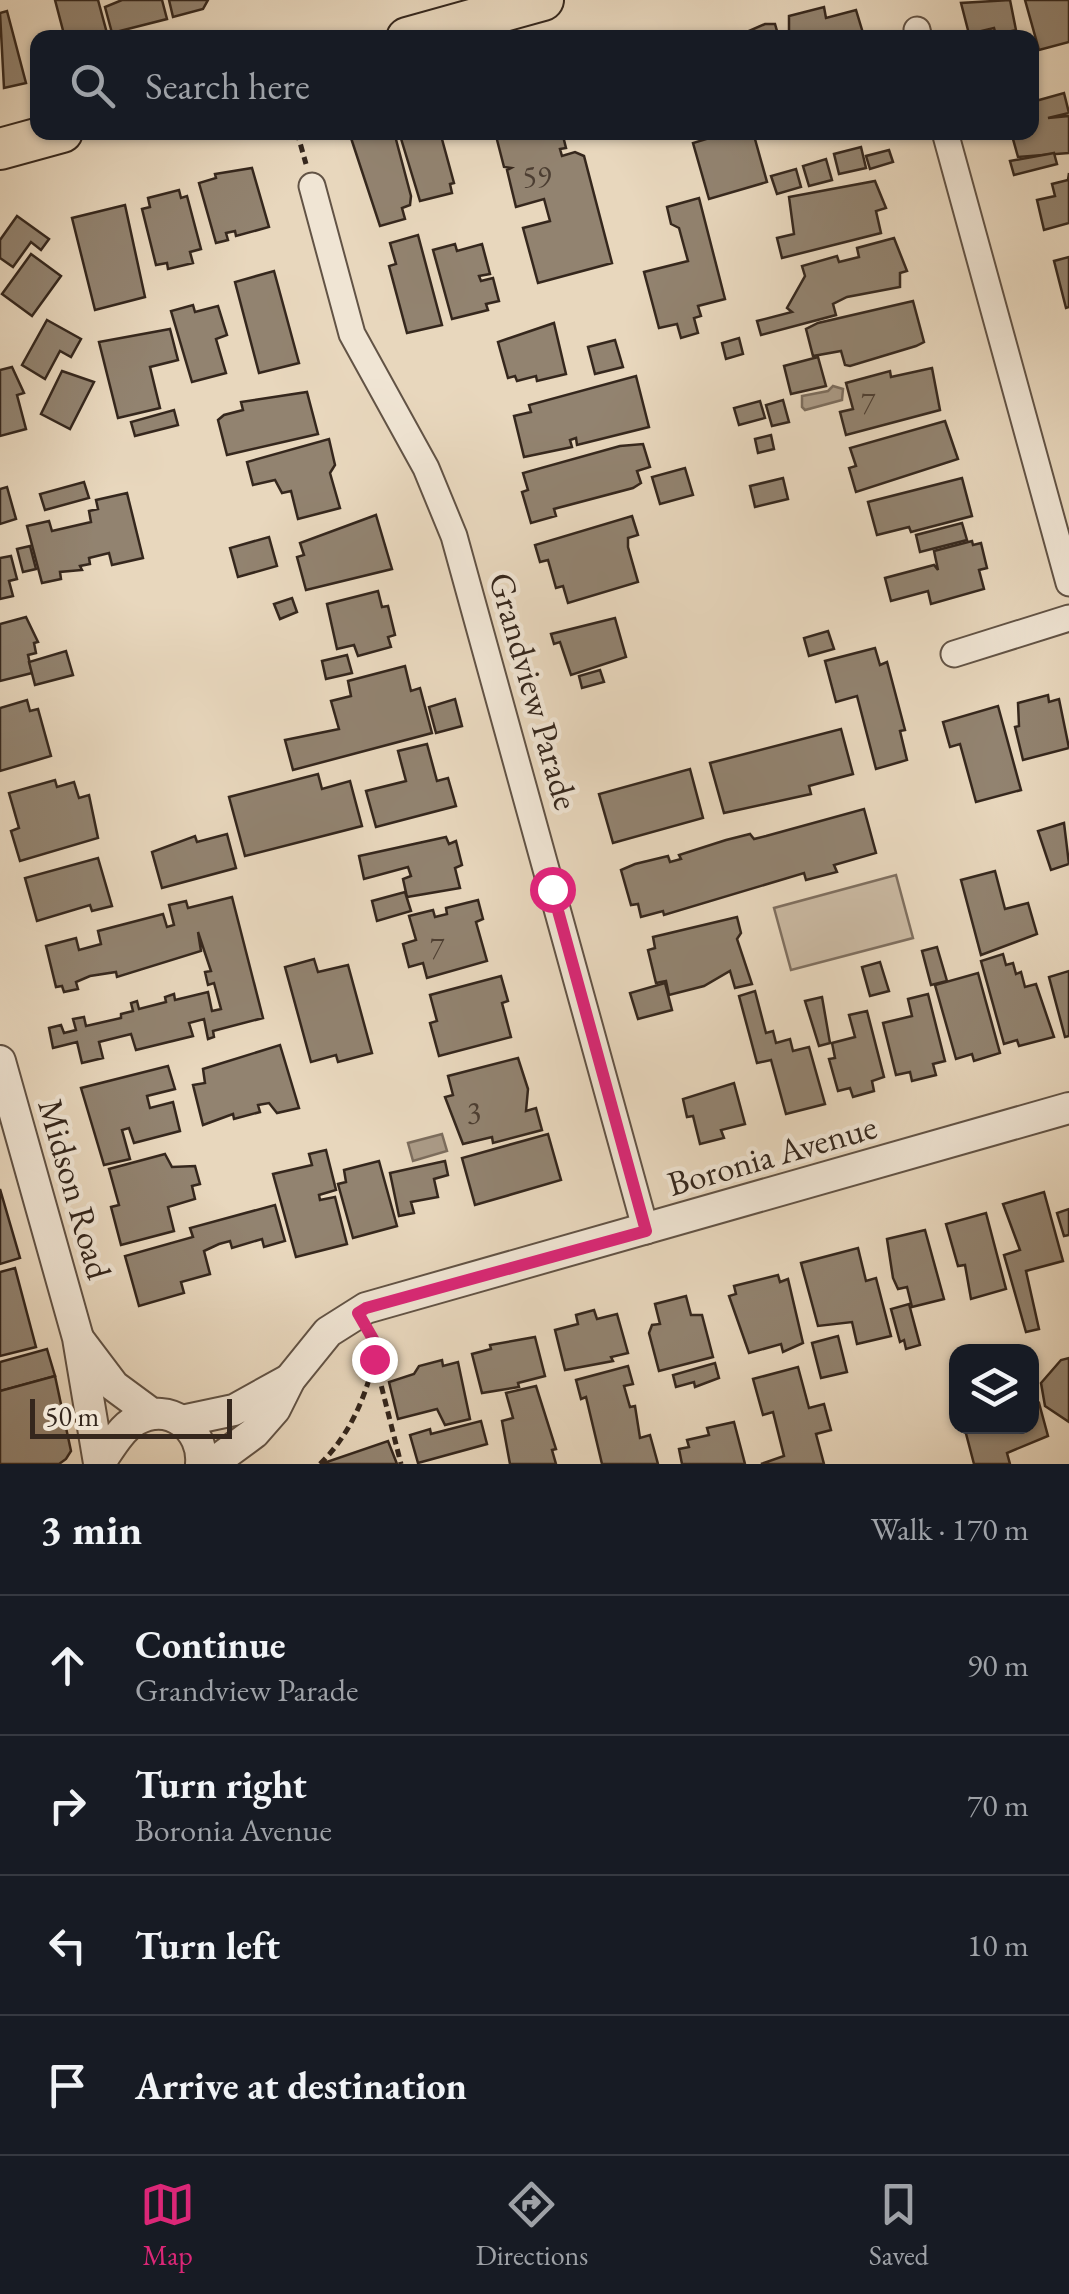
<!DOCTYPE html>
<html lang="en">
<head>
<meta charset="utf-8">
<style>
	body { margin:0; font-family:"EB Garamond",serif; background:#20242c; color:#f1f3f6 }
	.controls { position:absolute; right:30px; bottom:30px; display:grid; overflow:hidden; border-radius:20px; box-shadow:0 2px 8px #0004 }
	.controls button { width:90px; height:90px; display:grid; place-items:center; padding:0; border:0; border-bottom:2px solid #363941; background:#171b24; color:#f1f3f6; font:50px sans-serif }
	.scale { position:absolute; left:30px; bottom:25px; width:202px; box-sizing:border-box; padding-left:10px; border:5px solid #35271d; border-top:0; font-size:28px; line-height:35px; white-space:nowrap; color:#35271d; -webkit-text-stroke:8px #f0e5d4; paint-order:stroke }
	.stop { position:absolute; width:30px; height:30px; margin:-22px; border:8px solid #db2777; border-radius:50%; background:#fff }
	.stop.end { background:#db2777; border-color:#fff; box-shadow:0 2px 10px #0008 }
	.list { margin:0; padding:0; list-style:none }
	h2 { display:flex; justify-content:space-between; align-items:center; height:130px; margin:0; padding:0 40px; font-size:42px }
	h2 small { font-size:32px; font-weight:400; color:#9ea1a6 }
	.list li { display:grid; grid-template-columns:65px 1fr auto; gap:30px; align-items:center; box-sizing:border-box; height:140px; padding:0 40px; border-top:2px solid #363941 }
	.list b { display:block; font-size:38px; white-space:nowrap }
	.list p { margin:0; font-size:32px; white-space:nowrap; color:#9ea1a6 }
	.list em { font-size:32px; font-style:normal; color:#9ea1a6 }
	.icon { flex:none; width:55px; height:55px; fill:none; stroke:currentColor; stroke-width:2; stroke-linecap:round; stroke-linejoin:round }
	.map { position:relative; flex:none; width:1069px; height:1464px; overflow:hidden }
	.search { position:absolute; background:#171b24; box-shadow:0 2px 8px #0004; left:30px; right:30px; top:30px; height:110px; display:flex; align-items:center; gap:25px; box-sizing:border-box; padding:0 35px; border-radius:20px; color:#9ea1a6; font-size:38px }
	.sheet { height:690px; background:#171b24 }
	nav { display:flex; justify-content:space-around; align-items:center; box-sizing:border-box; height:140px; border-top:2px solid #363941; background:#171b24; font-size:28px; color:#9ea1a6 }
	nav a { display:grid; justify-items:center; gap:5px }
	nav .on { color:#db2777 }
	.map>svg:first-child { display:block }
	.green { fill:#cab9a2; stroke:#807060; stroke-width:2.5 }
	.water { fill:#ab9b87; stroke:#7c6d5d; stroke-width:2.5 }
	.building { fill:#928370; stroke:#35271d; stroke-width:2.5 }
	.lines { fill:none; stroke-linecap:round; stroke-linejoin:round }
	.minor-casing { stroke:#625345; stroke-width:29 }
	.tertiary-casing { stroke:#625345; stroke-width:34 }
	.primary-casing { stroke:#35271d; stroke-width:44 }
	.path { stroke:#35271d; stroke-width:5; stroke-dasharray:8 5; stroke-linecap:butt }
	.minor { stroke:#f0e5d4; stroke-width:25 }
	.tertiary { stroke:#f0e5d4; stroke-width:30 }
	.primary { stroke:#e8d7bd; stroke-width:40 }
	.route { stroke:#db2777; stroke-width:12 }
	.labels { text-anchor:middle; stroke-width:9; stroke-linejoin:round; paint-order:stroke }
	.number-label { font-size:30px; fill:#4c3e32 }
	.street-label { font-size:35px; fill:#35271d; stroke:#f0e5d4 }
</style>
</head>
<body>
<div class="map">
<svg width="1069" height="1464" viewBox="0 0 1069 1464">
	<rect width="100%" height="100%" fill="#e8d7bd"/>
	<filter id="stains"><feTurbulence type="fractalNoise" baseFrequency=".002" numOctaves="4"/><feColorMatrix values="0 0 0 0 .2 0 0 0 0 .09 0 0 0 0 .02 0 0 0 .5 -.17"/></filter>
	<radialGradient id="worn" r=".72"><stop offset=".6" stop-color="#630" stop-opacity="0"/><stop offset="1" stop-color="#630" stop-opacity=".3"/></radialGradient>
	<!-- green -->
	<path class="green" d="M896 875 913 938 791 970 774 908Z"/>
	<!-- water -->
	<g class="water">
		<path d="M833 386 843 389 842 400 805 410 802 407V396L828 391Z"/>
		<path d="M442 1134 447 1151 413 1161 408 1143Z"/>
	</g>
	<!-- building -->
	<g class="building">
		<path d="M55 0H98L108 37 65 38Z"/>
		<path d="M122 0H162L167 19 112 33 105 7Z"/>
		<path d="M169 0H208L203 9 173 17Z"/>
		<path d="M1010 0 1016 30 996 35 994 28 969 34 961 3Z"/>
		<path d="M1025 0H1069V42L1039 50Z"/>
		<path d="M824 7 826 18 856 10 863 33 789 38V16Z"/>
		<path d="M7 11 26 83 4 88 0 13Z"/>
		<path d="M765 24H775L779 38H733Z"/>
		<path d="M1064 93 1069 113 1048 118 1069 116V153L1018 157 1011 132H1032V102Z"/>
		<path d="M371 132H394L411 196 410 205 402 208 405 219 380 226 351 138Z"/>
		<path d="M399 132H440L454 183 450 184 452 193 420 201Z"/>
		<path d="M495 132H562L566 148 560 149 562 156 575 152 584 156 612 263 538 283 523 228 550 221 544 199 516 207 507 170 511 168 504 167Z"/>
		<path d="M729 132H753L767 182 709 199 693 143Z"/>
		<path d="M861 147 866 168 839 174 834 154Z"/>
		<path d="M889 150 893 162 870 169 866 156Z"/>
		<path d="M1054 153 1057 164 1014 175 1010 161Z"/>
		<path d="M826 159 832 180 809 186 803 166Z"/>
		<path d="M252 168 269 227 236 236 235 231 226 233 228 240 216 243 199 183 216 178 215 174Z"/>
		<path d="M796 169 801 187 777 194 771 176Z"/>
		<path d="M1069 173V223L1044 230 1037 200 1055 196 1052 184 1068 180Z"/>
		<path d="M875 181 886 208 876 211 881 233 782 258 777 238 794 234 789 197Z"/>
		<path d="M179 190 181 198 187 196 201 249 190 252 193 263 168 269 167 263 156 265 142 209 150 207 148 198Z"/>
		<path d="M699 198 725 299 698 306 701 316 694 318 698 333 681 338 677 324 659 328 644 272 688 261 679 228 671 224 667 207Z"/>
		<path d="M125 205 145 297 95 310 72 218Z"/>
		<path d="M17 216 49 239 41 250 31 242 13 267 0 258V240Z"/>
		<path d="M418 235 442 325 407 333 389 266 396 264 390 243Z"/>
		<path d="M894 238 907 271 900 273V287L847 297 833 304 836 315 761 335 757 321 792 312 787 308 805 276 802 266 837 256 839 262 859 257 857 248Z"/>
		<path d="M455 244 457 251 482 244 490 274 479 276 481 281 493 278 499 301 486 304 488 310 452 319 433 250Z"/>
		<path d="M31 254 61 276 32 316 2 294Z"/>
		<path d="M1069 257V307L1066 308 1054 261Z"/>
		<path d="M274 271 299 363 259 373 235 282Z"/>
		<path d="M913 301 924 342 916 346 850 366 845 365 841 351 813 356 806 329 818 323Z"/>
		<path d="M193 305 195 312 218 306 227 335 216 339 226 373 192 382 171 311Z"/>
		<path d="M47 320 81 339 71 357 60 351 45 379 22 365Z"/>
		<path d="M554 323 566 374 537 381 536 376 517 381 515 376 508 378 498 342Z"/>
		<path d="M170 329 178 360 150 367 160 408 118 418 99 342Z"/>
		<path d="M739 338 743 354 726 359 722 343Z"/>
		<path d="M615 340 623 367 595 374 588 347Z"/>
		<path d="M818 357 826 386 791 394 784 366Z"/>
		<path d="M12 367 24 393 17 395 26 429 0 436V370Z"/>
		<path d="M932 368 940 410 846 435 840 412 853 409 846 383 890 371 891 377Z"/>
		<path d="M62 371 94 382 70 429 41 414Z"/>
		<path d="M636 376 649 427 577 445 576 438 570 440 572 447 524 457 514 416 531 412 529 405Z"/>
		<path d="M307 392 318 434 227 455 218 420 224 415 243 410 241 402Z"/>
		<path d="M783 400 789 422 772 426 766 405Z"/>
		<path d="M760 401 765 418 739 425 734 408Z"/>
		<path d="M174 410 178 425 135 436 131 422Z"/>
		<path d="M945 421 958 459 856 492 849 468 856 466 850 448Z"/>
		<path d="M771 435 774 449 758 453 755 439Z"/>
		<path d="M329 439 335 465 330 473 340 508 298 519 291 491 282 493 275 480 253 485 247 462Z"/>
		<path d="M643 444 650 467 637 471 641 483 633 488 554 509 556 516 531 523 522 492 528 490 523 473 620 446Z"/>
		<path d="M685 468 693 495 660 504 652 477Z"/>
		<path d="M783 478 788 499 755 507 750 486Z"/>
		<path d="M962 478 972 516 911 532 909 527 877 535 868 502Z"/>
		<path d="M84 482 89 498 45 510 40 494Z"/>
		<path d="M7 487 16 519 0 524V489Z"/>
		<path d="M127 493 143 558 112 565 109 553 89 558 90 564 80 566 82 570 60 572 61 579 42 583 27 526 49 521 52 531 91 522 89 511 98 509 96 500Z"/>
		<path d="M376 515 392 569 306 590 297 557 304 555 300 543Z"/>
		<path d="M632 516 638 535 628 538V547L638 582 568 603 563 586 556 588 548 560 540 562 535 545Z"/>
		<path d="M962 523 967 540 920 552 916 535Z"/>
		<path d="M269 537 277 566 238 577 230 548Z"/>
		<path d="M972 541 973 545 981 543 987 568 979 570 984 589 931 604 928 591 891 601 885 578 934 565 938 570 934 551Z"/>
		<path d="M30 546 36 569 23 572 17 549Z"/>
		<path d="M11 556 17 579 9 581 13 596 0 599V558Z"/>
		<path d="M378 591 382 607 388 606 395 635 388 637 391 647 358 656 354 645 337 649 327 604Z"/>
		<path d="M292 598 297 612 280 619 274 604Z"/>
		<path d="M26 617 38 642 34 643 36 653 28 655 32 673 0 681V624Z"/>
		<path d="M615 618 626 657 571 675 560 642 554 644 551 634Z"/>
		<path d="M828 631 834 649 809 656 804 638Z"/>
		<path d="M875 648 880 665 887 662 905 730 900 731 907 760 876 769 857 696 836 702 825 661Z"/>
		<path d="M66 651 73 675 35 685 29 662Z"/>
		<path d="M347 655 352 673 326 679 322 661Z"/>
		<path d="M405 666 411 691 420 688 432 733 293 770 285 740 339 729 331 701 351 696 348 681Z"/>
		<path d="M600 670 604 682 582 688 579 676Z"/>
		<path d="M1048 695 1049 702 1059 699 1069 748 1023 760 1015 727 1019 726 1018 703Z"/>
		<path d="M455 699 462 726 436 733 429 707Z"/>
		<path d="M27 700 30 711 38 709 51 756 0 771V708Z"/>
		<path d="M998 706 1021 790 976 802 960 744 950 747 943 722Z"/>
		<path d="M841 729 853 774 809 786 811 794 724 813 710 763Z"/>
		<path d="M427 744 437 781 448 778 456 806 376 827 366 791 406 781 398 751Z"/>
		<path d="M690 769 703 818 613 843 599 794Z"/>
		<path d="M318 774 322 789 350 781 362 826 245 856 229 797Z"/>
		<path d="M55 780 57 787 74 782 79 798 89 795 98 838 20 861 11 831 19 828 9 793Z"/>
		<path d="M864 809 876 853 834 865 837 872 806 880 804 873 664 915 663 911 641 917 638 904 631 905 621 870 635 864 668 856 670 862 681 859 679 855 726 840 750 834 754 839 766 836Z"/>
		<path d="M1064 823 1069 864 1051 870 1038 831Z"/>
		<path d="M227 834 236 868 162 888 152 852 195 836 197 842Z"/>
		<path d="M446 837 449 844 456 841 462 865 455 868 460 888 407 897 403 879 411 876 408 867 364 879 359 856Z"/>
		<path d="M98 858 112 906 92 911 90 905 37 921 25 878Z"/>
		<path d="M995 871 1005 909 1028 903 1037 934 981 955 961 880Z"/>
		<path d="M405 892 411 911 377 921 372 901Z"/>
		<path d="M232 897 263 1018 213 1031 214 1037 208 1039 204 1019 189 1023 193 1036 136 1050 131 1034 99 1042 103 1058 82 1063 77 1042 53 1048 49 1028 61 1025 64 1033 76 1030 73 1019 84 1017 86 1026 121 1018V1014L133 1011 131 1003 137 1001 139 1009 166 1002 165 997 174 994 175 1000 208 992 212 1011 221 1009 214 983 208 985 205 972 211 971 198 932 201 951 117 977 116 972 90 976 76 982 78 989 64 992 62 986 56 987 46 946 76 938 79 950 101 944 98 931 163 914 167 927 174 925 169 905 186 901 188 908Z"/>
		<path d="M478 900 483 919 476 922 487 961 427 978 423 963 409 967 403 944 416 940 409 916 433 910 435 917 447 914 446 908Z"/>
		<path d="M737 917 741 933 737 939 752 984 735 988 730 971 704 986 669 995 666 981 656 983 648 950 655 948 653 937Z"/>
		<path d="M937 947 947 981 931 985 922 951Z"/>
		<path d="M1003 954 1006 965 1013 963 1016 974 1021 972 1025 987 1036 984 1054 1037 1019 1046 1017 1040 1004 1044 981 961Z"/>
		<path d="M314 959 318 972 348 965 372 1053 338 1062 336 1055 311 1062 285 967Z"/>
		<path d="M880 962 889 991 870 996 862 967Z"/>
		<path d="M1069 971V1036L1065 1037 1049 977Z"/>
		<path d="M978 973 1000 1053 974 1061 972 1054 956 1059 935 985Z"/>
		<path d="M501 976 508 1001 502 1003 511 1037 439 1056 430 1023 437 1021 430 995Z"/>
		<path d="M665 983 672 1010 638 1019 630 993Z"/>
		<path d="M755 991 766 1033 773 1031 776 1043 790 1039 793 1051 809 1047 825 1104 786 1114 771 1060 757 1063 739 996Z"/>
		<path d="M928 994 945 1061 933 1064 936 1075 912 1081 910 1072 896 1075 883 1023 912 1016 908 999Z"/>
		<path d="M822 997 830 1043 819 1046 805 1001Z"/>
		<path d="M867 1011 884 1077 872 1081 874 1091 853 1097 850 1088 838 1091 829 1059 835 1058 832 1043 855 1037 849 1015Z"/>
		<path d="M280 1045 299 1108 277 1113 269 1103 258 1105 260 1112 234 1119 233 1114 203 1125 193 1085 205 1083 203 1069Z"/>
		<path d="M518 1058 528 1089 526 1111 536 1108 542 1130 493 1143 492 1137 463 1144 445 1097 453 1095 448 1076Z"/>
		<path d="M168 1066 175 1089 147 1096 150 1108 173 1102 180 1131 134 1143 129 1128 122 1130 130 1159 104 1165 81 1088Z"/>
		<path d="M734 1083 745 1124 721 1130 724 1138 700 1144 693 1116 687 1117 683 1099Z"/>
		<path d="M548 1134 561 1180 475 1205 462 1158Z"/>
		<path d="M326 1150 336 1190 319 1195 320 1200 335 1197 347 1244 296 1257 273 1174 312 1165 309 1154Z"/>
		<path d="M165 1154 172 1167 195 1166 200 1184 192 1186 195 1199 168 1207 174 1231 121 1245 111 1207 119 1205 109 1169Z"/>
		<path d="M379 1161 397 1226 353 1238 338 1184 346 1182 344 1170Z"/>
		<path d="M445 1161 448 1175 434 1179 438 1197 411 1202 414 1213 399 1216 390 1173Z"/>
		<path d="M0 1189 20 1258 0 1264Z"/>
		<path d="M1044 1192 1063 1261 1026 1271 1039 1329 1026 1332 1004 1255 1020 1250 1003 1204Z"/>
		<path d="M275 1205 285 1241 264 1247 262 1239 232 1248 230 1241 219 1244 204 1251 210 1274 181 1282 184 1293 139 1306 125 1256 193 1237 190 1228Z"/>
		<path d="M1069 1209V1235L1064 1236 1057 1213Z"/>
		<path d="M986 1213 1006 1289 971 1299 965 1265 958 1266 946 1224Z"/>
		<path d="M925 1230 944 1299 912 1307 907 1287 898 1289 893 1278 887 1239Z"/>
		<path d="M858 1248 866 1281 876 1278 891 1336 857 1344 852 1322 818 1326 801 1263Z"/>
		<path d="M15 1268 36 1347 0 1356V1272Z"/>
		<path d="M778 1275 780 1282 788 1279 803 1343 783 1352 781 1344 749 1353 729 1296 736 1294 734 1286Z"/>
		<path d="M686 1296 691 1315H702L713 1357 659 1371 649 1333 652 1325 660 1324 655 1304Z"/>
		<path d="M909 1304 920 1345 906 1349 904 1340 900 1342 891 1309Z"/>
		<path d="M594 1310 597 1319 617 1314 628 1353 611 1357 613 1361 565 1370 555 1330 578 1324 576 1315Z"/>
		<path d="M838 1336 847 1372 821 1378 812 1343Z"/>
		<path d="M535 1337 545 1376 518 1383 519 1387 482 1393 472 1354 491 1349 490 1345Z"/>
		<path d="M47 1349 55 1376 0 1391V1362Z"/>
		<path d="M1069 1358V1422L1045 1406 1041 1383 1061 1360Z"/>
		<path d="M442 1360 443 1366 458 1362 470 1419 445 1425 437 1409 398 1419 389 1382 414 1374 419 1366Z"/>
		<path d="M715 1363 719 1378 695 1387 694 1382 676 1387 673 1375Z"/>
		<path d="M628 1366 633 1384 624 1386 630 1407 635 1406 640 1438 650 1435 658 1464H602L586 1397 581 1399 576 1380Z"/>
		<path d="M798 1367 809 1408 824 1404 831 1430 816 1434 824 1464H761L784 1456 773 1412 763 1415 753 1379Z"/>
		<path d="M55 1376 71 1451 66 1459 59 1464H0V1391Z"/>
		<path d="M536 1386 556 1449 552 1450 556 1464H510L502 1421 513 1418 506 1393Z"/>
		<path d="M1039 1403 1048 1436 1007 1453 1010 1464H974L964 1426H1032V1406Z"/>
		<path d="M481 1421 487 1444 418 1463 410 1435 430 1429 431 1434Z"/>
		<path d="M734 1422 745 1464H682L679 1449 689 1447 687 1440 709 1435 707 1428Z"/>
		<path d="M388 1441 397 1464H321Z"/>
	</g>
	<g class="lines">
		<!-- minor casing -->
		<g class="minor-casing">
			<g id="minor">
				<path d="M917 30 919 38"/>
				<path d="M945 132 1069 583"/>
				<path d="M312 186 352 334 426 468 454 536 646 1231"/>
				<path d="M954 654 1069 618"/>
			</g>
		</g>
		<!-- tertiary casing -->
		<g class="tertiary-casing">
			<g id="tertiary">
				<path d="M0 1061 78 1338 99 1463"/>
				<path d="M80 1341 114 1386 152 1414"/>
				<path d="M182 1421 234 1410 290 1379"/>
				<path d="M99 1464C109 1450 120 1429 136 1420 170 1401 204 1429 201 1464"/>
				<path d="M212 1464 254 1433 275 1409 290 1379 328 1332 366 1308 1069 1108"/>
			</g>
		</g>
		<!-- primary casing -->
		<g class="primary-casing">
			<g id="primary">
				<path d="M407 38 543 0"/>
				<path d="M0 149 62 132"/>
			</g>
		</g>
		<!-- path -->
		<g class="path">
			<path d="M297 132 306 164"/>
			<path d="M375 1361 401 1464"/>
			<path d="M320 1464C352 1433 369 1390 377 1346L370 1334"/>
		</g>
		<!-- minor -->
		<use href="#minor" class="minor"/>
		<!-- tertiary -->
		<use href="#tertiary" class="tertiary"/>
		<!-- primary -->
		<use href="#primary" class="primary"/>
	</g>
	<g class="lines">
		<!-- route -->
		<path class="route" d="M374 1359 377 1346 358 1313 366 1308 646 1231 552 889"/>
	</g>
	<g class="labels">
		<!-- number labels -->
		<g class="number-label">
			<text x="537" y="187">59</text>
			<text x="868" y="413">7</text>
			<text x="437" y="958">7</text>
			<text x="474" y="1123">3</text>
		</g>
		<!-- street labels -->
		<g class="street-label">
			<text transform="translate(534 691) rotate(74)" y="12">Grandview Parade</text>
			<text transform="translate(772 1155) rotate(-16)" y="12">Boronia Avenue</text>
			<text transform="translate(75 1189) rotate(74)" y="12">Midson Road</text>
		</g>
	</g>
	<rect width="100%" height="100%" filter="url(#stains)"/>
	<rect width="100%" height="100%" fill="url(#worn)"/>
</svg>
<div class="controls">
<button><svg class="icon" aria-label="layers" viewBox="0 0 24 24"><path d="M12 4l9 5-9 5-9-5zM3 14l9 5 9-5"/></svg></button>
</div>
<div class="scale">50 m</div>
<div class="stop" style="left:552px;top:889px"></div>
<div class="stop end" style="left:374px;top:1359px"></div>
<div class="search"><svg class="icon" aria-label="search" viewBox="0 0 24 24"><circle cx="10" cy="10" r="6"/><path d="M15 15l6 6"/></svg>Search here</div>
</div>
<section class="sheet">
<h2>3 min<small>Walk · 170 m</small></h2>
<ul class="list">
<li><svg class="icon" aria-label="ahead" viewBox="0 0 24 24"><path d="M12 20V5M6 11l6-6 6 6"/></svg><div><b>Continue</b><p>Grandview Parade</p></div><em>90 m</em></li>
<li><svg class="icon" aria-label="right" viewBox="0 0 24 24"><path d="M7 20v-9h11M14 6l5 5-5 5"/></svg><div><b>Turn right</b><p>Boronia Avenue</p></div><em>70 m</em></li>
<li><svg class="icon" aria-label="left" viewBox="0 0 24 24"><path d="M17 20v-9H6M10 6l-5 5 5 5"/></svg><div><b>Turn left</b></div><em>10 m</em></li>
<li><svg class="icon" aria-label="arrive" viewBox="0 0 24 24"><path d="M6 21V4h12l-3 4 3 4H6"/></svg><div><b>Arrive at destination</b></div></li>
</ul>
</section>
<nav>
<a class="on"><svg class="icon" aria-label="map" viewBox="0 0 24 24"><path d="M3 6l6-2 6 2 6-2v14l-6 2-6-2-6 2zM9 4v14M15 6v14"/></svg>Map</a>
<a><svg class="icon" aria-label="directions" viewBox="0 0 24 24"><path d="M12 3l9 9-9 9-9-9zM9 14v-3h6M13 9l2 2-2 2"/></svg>Directions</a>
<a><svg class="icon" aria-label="saved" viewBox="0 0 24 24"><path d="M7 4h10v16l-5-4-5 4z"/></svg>Saved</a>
</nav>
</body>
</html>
